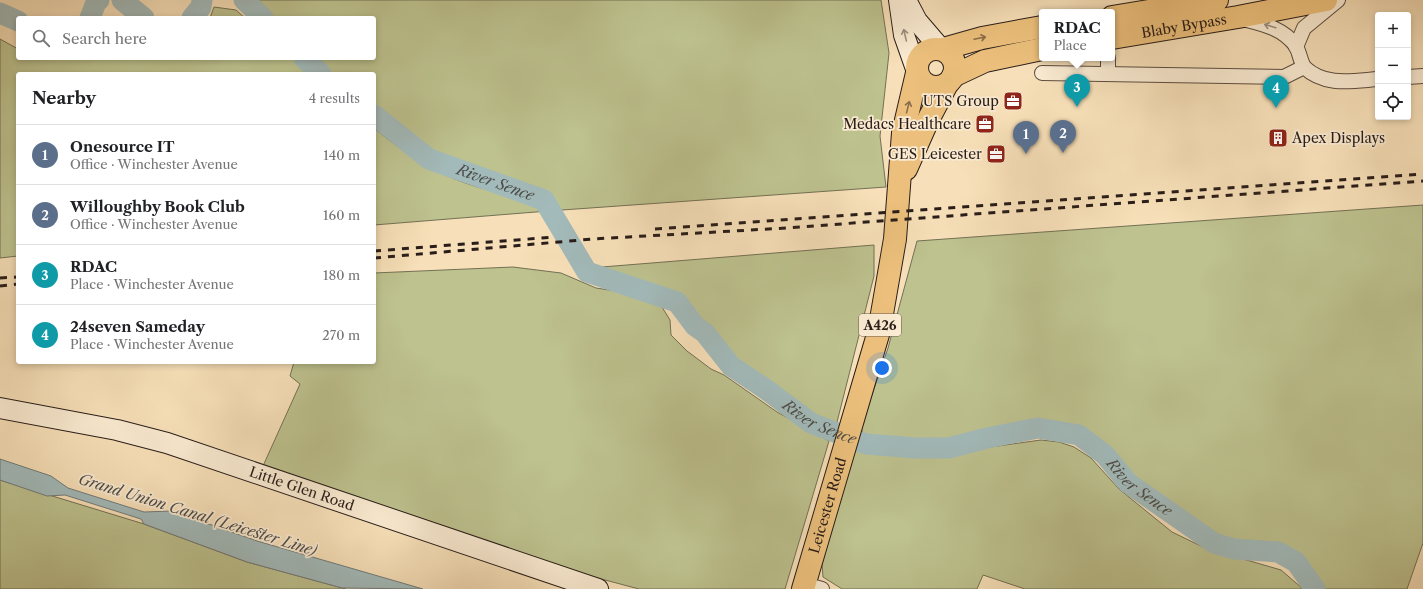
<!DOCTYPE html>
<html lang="en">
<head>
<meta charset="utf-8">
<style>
	body { margin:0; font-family:"Libre Caslon Text",serif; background:#f6f6f6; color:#202124 }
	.controls { position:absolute; right:12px; top:12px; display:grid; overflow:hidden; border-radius:4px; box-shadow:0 2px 6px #0003 }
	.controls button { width:36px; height:36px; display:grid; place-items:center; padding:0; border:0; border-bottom:1px solid #e0e0e0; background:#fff; color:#202124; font:20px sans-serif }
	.you { position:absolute; left:882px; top:368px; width:14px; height:14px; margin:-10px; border:3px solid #fff; border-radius:50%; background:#1a73e8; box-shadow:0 0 0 6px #1a73e833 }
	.badge { display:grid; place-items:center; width:26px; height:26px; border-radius:50%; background:#8f2418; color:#fff; font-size:13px; font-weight:700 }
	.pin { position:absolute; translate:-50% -33px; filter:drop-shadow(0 1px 2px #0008) }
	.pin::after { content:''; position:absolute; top:21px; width:14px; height:12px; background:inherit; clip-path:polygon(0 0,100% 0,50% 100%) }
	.popup { position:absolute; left:1039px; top:9px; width:76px; height:52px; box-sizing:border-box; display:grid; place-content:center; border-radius:4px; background:#fff; filter:drop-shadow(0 1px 3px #0005); font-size:13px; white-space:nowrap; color:#757577 }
	.popup b { font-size:15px; color:#202124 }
	.popup::after { content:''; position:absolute; left:50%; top:100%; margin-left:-8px; border:8px solid transparent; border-top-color:#fff }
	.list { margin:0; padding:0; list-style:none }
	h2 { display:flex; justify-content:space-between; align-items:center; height:52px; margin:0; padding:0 16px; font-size:17px }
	h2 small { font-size:13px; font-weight:400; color:#757577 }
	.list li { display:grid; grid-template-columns:26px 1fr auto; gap:12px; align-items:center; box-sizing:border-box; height:60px; padding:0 16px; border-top:1px solid #e0e0e0 }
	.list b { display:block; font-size:15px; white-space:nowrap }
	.list p { margin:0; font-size:13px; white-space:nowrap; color:#757577 }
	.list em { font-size:13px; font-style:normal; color:#757577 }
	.icon { flex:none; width:22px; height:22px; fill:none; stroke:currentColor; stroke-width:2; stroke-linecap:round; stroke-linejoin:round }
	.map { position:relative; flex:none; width:1423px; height:589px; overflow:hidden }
	.search { position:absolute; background:#fff; box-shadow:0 2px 6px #0003; left:16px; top:16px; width:360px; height:44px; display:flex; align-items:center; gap:10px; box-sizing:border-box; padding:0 14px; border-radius:4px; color:#757577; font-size:15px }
	.panel { position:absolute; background:#fff; box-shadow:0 2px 6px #0003; left:16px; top:72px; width:360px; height:292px; border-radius:4px }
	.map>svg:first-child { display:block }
	.green { fill:#bdc28f; stroke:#737054 }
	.water { fill:#a2baba; stroke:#727b7a }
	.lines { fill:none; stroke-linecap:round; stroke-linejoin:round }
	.river { stroke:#a2baba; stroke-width:21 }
	.street-casing { stroke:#5c4e41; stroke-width:16 }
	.secondary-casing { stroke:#291d19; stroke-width:22 }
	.primary-casing { stroke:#291d19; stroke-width:24 }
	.street { stroke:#faebd2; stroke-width:14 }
	.secondary { stroke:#faebd2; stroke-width:20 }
	.primary { stroke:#ecc07c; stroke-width:22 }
	.rail { stroke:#291d19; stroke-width:3; stroke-dasharray:7 7; stroke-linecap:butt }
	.oneway { stroke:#9c8e7f }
	.oneway2 { stroke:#8a6e4a }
	.labels { text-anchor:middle; stroke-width:3.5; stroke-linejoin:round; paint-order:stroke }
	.shield { fill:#faebd2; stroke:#685b50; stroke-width:1 }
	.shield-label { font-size:13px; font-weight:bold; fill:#291d19 }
	.street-label { font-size:14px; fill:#291d19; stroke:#faebd2 }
	.poi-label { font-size:14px; fill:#291d19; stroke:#faebd2; text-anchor:end }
	.water-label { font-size:15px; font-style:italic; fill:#4d4c49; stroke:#faebd2 }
</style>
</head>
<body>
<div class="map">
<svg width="1423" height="589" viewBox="0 0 1423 589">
	<rect width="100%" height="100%" fill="#f7e0b9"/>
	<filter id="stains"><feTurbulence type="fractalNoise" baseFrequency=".005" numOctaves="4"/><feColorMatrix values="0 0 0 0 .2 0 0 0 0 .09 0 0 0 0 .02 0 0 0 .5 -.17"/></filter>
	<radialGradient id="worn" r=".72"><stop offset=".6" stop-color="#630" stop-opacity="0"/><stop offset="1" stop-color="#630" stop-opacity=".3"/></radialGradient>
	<!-- green -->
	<g class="green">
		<path d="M234 0H881L889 53 880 136 886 187 562 210 530 191 486 175 446 164 374 113V74H324L304 58H374V18H255Z"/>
		<path d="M214 7 236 10 245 18H210Z"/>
		<path d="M0 39 18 49V58H292L310 74H18V256L0 258Z"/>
		<path d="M374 128C410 158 443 178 488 190 509 196 531 197 548 211L374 225Z"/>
		<path d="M1423 205V543L1407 589H1322L1296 557 1284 550 1264 544 1213 540 1187 522 1172 508 1135 484 1115 460 1098 444 1074 431 1039 423 1004 429 946 446 865 441 861 427 888 348 917 241Z"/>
		<path d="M874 245V276L837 422 833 426 820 423 804 408 717 352 704 337 687 308 675 296 614 278 602 267Z"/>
		<path d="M513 267 561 273 596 288 635 294 651 300 662 307 670 320 671 335 687 351 711 369 724 375 777 412 829 441 785 589H639L560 568 263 466 300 384 290 376 294 362H374V273Z"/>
		<path d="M1041 440 1059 442 1074 447 1091 458 1119 489 1172 532 1205 548 1281 570 1303 589H1025L983 575 977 589H842L823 577 822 564 849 463 856 449 933 455Z"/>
		<path d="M0 480 144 524 247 562 346 589H0Z"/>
	</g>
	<!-- water -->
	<path class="water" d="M0 459 51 476 68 488 144 512 172 511 257 541 423 589 342 588 247 562 144 524 141 519 65 495 47 496 0 480Z"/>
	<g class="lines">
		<!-- river -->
		<g class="river">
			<path d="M122 0 144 18"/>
			<path d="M244 0 263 18"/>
			<path d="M0 13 18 21"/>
			<path d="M90 18 97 0H99"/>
			<path d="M192 18 201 7 202 0"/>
			<path d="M304 58 321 74"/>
			<path id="s1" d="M374 115 429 159 544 200 587 272 677 302 695 326 705 333 731 366 764 388 811 423 866 444 915 448H949L987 438 1038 428 1079 435 1105 455 1128 483 1214 543 1234 549 1278 552 1296 562 1315 589"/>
		</g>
		<!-- street casing -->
		<g class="street-casing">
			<g id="street">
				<path d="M1243 19C1263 24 1283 28 1296 46 1299 51 1300 60 1304 67"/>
				<path d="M1296 47 1304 28 1338 0"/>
				<path d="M1042 73 1284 77 1304 67C1325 87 1352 81 1378 79"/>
				<path d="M1108 73V58"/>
				<path d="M1408 77 1423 76"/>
				<path d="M804 584 822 589"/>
			</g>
		</g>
		<!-- secondary casing -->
		<g class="secondary-casing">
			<g id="secondary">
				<path d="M899 0 904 35 916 69"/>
				<path d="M906 0 917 21 941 49"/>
				<path id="s2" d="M0 408 117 430 167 443 598 589"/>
			</g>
		</g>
		<!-- primary casing -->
		<g class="primary-casing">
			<g id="primary">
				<path d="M1112 17 1217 0"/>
				<path id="s3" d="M1112 38 1238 17 1326 0"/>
				<circle cx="936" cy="68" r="19"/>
				<path d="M943 49 982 38 1042 27"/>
				<path d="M953 76 985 61 1042 49"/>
				<path d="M906 169 927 122 947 84"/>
				<path id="s4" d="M803 589 879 331 895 239 903 133 917 73"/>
			</g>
		</g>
		<!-- street -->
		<use href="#street" class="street"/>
		<!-- secondary -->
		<use href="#secondary" class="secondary"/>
		<!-- primary -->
		<use href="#primary" class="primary"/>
		<!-- rail -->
		<g class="rail">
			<path d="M655 229 1423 174"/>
			<path d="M374 251 555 237"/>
			<path d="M374 258 593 239 786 228 1423 181"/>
			<path d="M0 278 18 277"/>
			<path d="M0 286 18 284"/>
		</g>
	</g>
	<!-- one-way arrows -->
	<defs><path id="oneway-shaft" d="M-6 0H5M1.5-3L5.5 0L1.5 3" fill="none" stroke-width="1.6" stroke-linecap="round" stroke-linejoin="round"/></defs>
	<g class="oneway">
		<use href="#oneway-shaft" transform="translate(1270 26) rotate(-163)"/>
		<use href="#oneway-shaft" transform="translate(905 35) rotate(-103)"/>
	</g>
	<g class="oneway2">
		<use href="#oneway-shaft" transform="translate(980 38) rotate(-12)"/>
		<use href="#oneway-shaft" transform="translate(908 107) rotate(-76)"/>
	</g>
	<!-- icons -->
	<defs>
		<g id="office-square" transform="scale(1)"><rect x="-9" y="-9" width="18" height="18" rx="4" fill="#8f2418" stroke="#faebd2"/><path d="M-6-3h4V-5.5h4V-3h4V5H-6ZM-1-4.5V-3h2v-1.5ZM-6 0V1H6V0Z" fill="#fff"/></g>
		<g id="building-square" transform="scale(1)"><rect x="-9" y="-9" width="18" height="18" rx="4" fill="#8f2418" stroke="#faebd2"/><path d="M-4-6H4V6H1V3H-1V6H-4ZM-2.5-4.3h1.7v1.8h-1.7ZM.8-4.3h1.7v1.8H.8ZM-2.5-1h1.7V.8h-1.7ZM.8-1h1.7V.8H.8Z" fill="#fff"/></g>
	</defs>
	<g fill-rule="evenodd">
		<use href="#office-square" x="1013" y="101"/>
		<use href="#office-square" x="985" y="124"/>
		<use href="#building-square" x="1278" y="138"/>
		<use href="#office-square" x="996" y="154"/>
	</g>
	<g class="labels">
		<!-- shield labels -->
		<rect class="shield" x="859" y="314" width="42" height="22" rx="3"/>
		<g class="shield-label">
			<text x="880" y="330">A426</text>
		</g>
		<!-- street labels -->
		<g class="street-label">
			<text dy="5" stroke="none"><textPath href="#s3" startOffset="73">Blaby Bypass</textPath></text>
			<text dy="5" stroke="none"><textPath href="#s2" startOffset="313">Little Glen Road</textPath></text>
			<text dy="5" stroke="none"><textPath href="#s4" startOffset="87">Leicester Road</textPath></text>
		</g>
		<!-- poi labels -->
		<g class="poi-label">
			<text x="999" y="106">UTS Group</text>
			<text x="971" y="129">Medacs Healthcare</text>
			<text x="1292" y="143" text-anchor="start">Apex Displays</text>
			<text x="982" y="159">GES Leicester</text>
		</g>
		<!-- water labels -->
		<g class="water-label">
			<text dy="5" stroke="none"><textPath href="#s1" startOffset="141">River Sence</textPath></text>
			<text dy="5" stroke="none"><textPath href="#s1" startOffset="561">River Sence</textPath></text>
			<text dy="5" stroke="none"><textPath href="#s1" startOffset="909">River Sence</textPath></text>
			<text transform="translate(198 515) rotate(17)" y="5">Grand Union Canal (Leicester Line)</text>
		</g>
	</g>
	<rect width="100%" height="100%" filter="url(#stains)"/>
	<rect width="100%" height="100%" fill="url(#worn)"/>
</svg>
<div class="controls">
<button>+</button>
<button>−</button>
<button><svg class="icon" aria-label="locate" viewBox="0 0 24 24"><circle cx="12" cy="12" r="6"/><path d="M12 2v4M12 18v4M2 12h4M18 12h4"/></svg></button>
</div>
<div class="you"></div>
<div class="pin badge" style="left:1026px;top:154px;background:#5c6f8a">1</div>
<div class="pin badge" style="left:1063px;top:153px;background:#5c6f8a">2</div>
<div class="pin badge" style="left:1077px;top:107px;background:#0f9aa8">3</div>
<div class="popup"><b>RDAC</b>Place</div>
<div class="pin badge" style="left:1276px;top:108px;background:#0f9aa8">4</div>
<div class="search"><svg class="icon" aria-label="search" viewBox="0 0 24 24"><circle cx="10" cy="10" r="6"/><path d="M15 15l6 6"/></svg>Search here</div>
<section class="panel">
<h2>Nearby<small>4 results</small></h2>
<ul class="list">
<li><span class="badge" style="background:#5c6f8a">1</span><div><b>Onesource IT</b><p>Office · Winchester Avenue</p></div><em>140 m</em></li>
<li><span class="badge" style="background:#5c6f8a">2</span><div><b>Willoughby Book Club</b><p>Office · Winchester Avenue</p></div><em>160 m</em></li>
<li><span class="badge" style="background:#0f9aa8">3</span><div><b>RDAC</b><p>Place · Winchester Avenue</p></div><em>180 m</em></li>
<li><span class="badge" style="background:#0f9aa8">4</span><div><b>24seven Sameday</b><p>Place · Winchester Avenue</p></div><em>270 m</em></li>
</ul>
</section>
</div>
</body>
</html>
